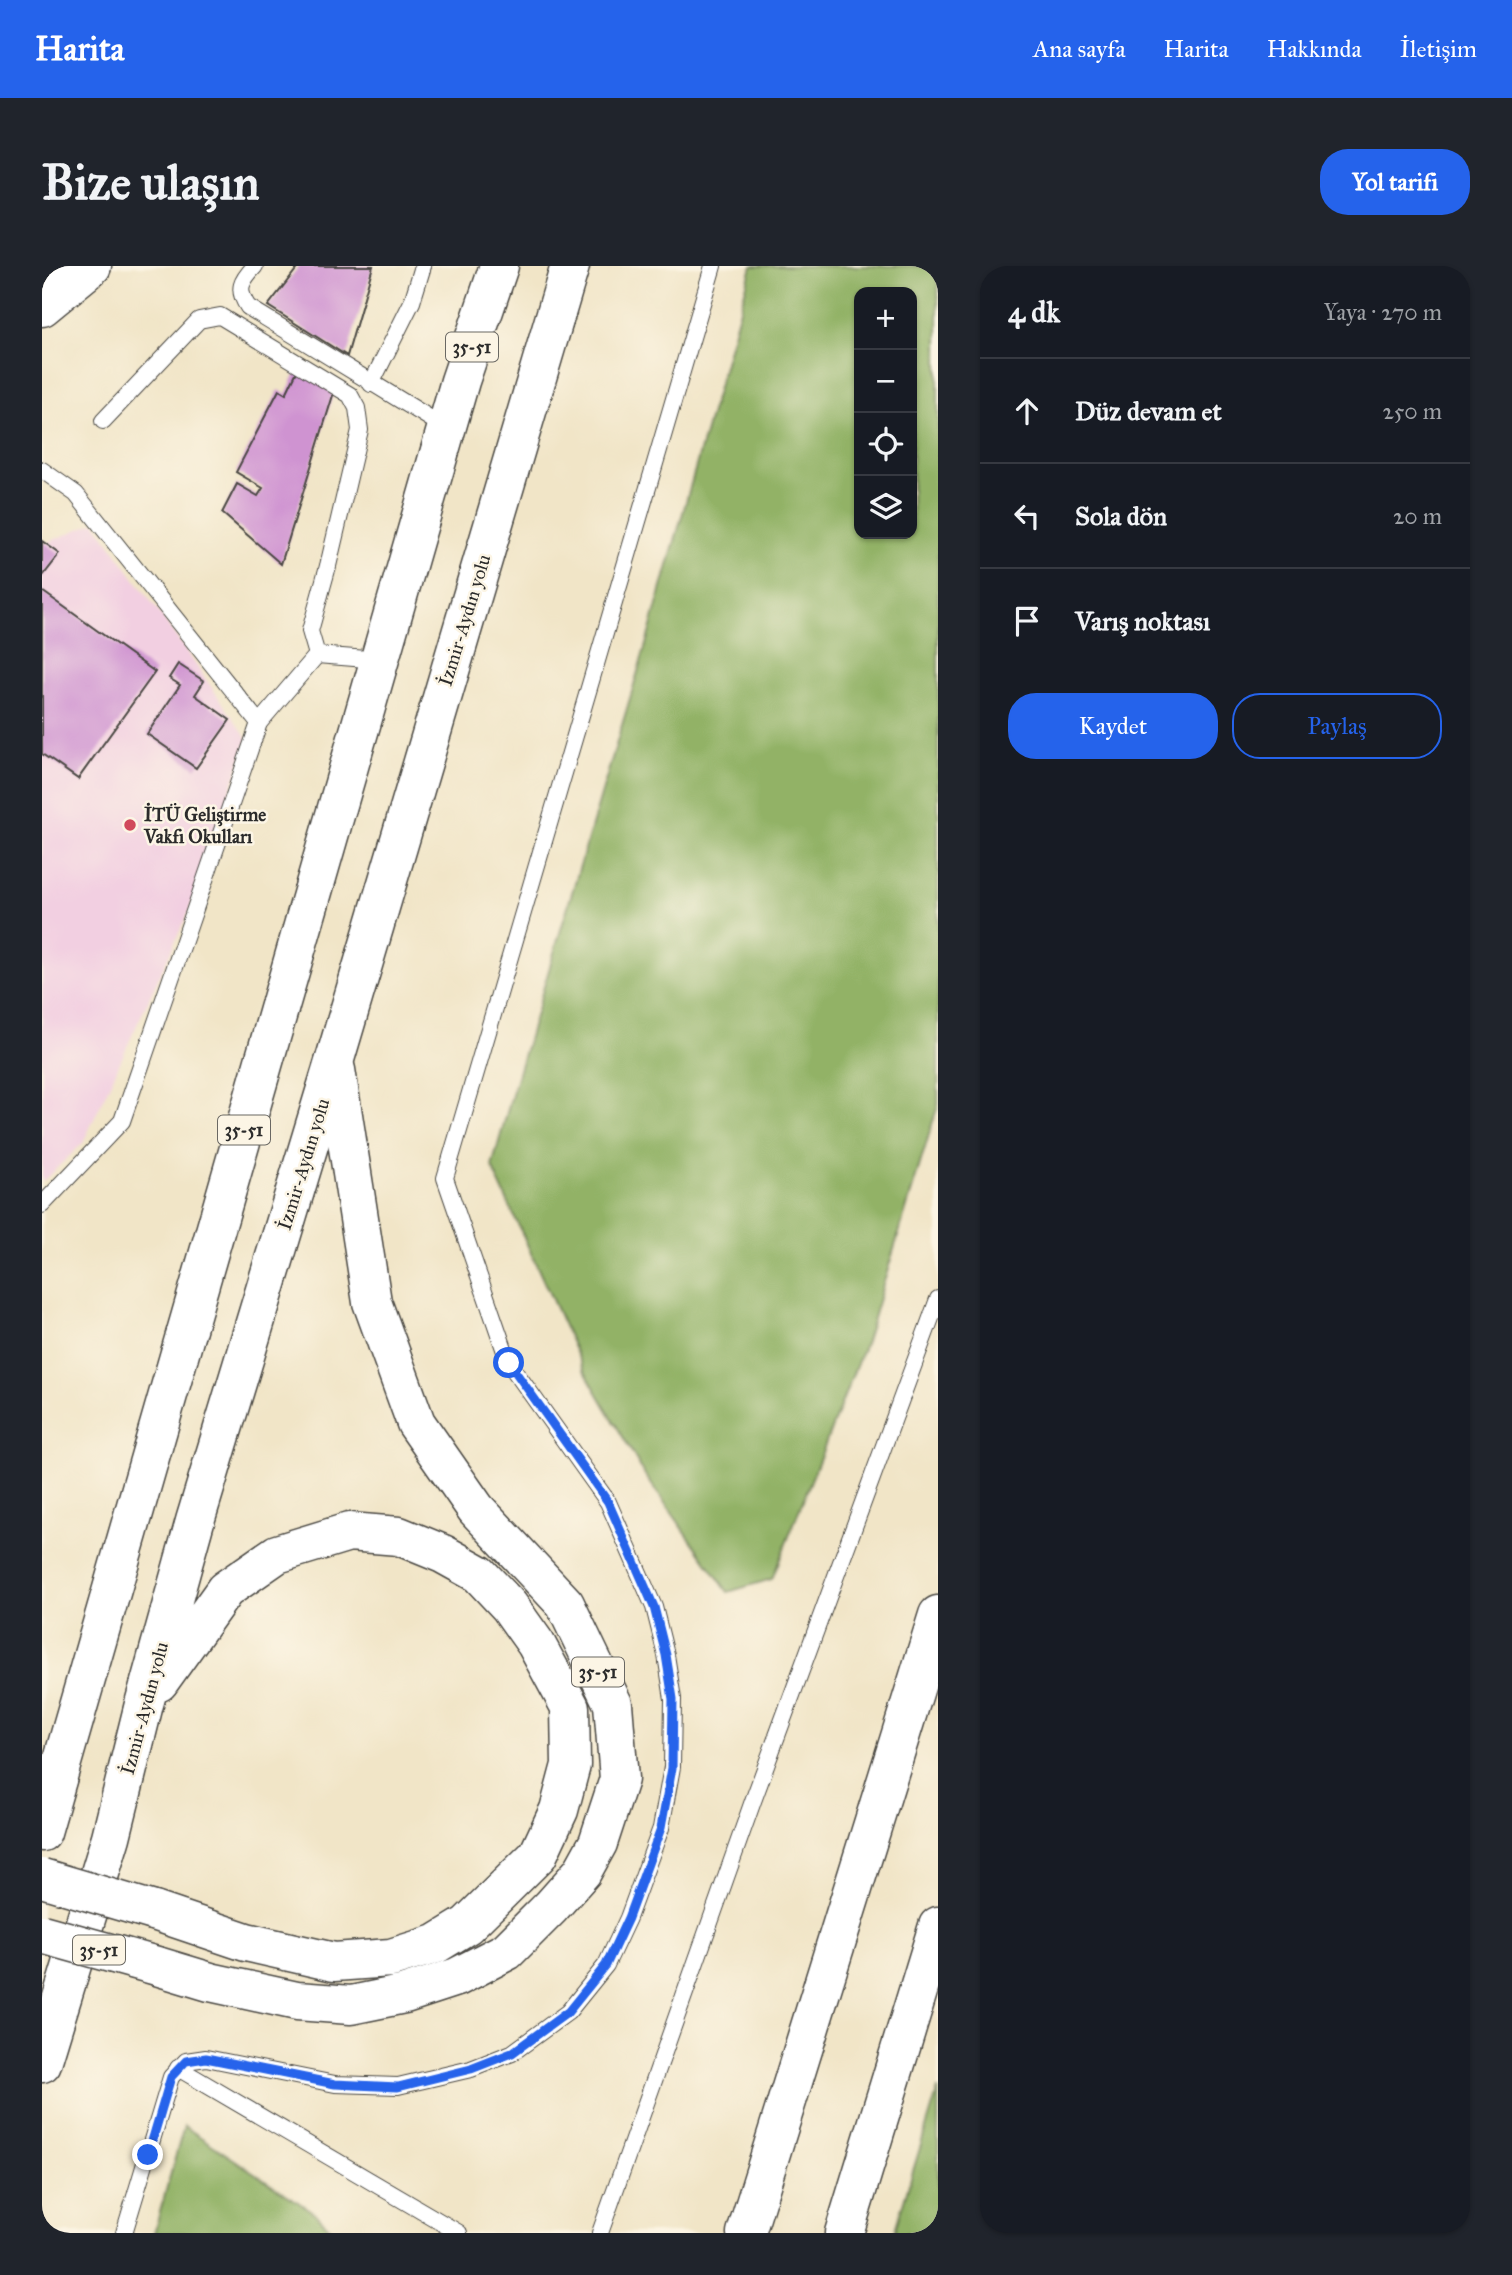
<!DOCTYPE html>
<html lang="tr">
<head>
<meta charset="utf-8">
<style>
	body { margin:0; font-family:"IM FELL Great Primer",serif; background:#20242c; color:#f1f3f6 }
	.controls { position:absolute; right:21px; top:21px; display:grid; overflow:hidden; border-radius:14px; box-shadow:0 2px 5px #0004 }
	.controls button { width:63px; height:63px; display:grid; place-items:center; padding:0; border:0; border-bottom:2px solid #363941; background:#171b24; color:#f1f3f6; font:35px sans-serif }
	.stop { position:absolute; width:21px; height:21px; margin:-16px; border:5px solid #2563eb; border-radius:50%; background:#fff }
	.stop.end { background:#2563eb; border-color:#fff; box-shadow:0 2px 7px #0008 }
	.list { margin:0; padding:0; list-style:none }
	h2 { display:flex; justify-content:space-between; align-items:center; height:91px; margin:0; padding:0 28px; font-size:30px }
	h2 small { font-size:23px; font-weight:400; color:#9ea1a6 }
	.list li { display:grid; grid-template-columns:46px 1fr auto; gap:21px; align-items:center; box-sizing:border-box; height:105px; padding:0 28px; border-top:2px solid #363941 }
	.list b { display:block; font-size:26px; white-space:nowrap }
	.list em { font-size:23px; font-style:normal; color:#9ea1a6 }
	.actions { display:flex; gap:14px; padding:21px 28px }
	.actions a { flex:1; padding:16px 0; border:2px solid #2563eb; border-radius:28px; text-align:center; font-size:24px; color:#2563eb }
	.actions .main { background:#2563eb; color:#fff }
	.icon { flex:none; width:38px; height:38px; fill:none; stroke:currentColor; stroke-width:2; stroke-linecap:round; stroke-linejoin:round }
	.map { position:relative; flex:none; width:896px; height:1967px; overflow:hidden; border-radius:28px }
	header { display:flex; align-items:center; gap:42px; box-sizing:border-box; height:98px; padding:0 35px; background:#2563eb; color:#fff }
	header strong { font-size:33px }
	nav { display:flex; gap:38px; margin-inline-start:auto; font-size:24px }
	.intro { display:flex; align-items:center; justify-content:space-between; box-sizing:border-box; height:168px; padding:0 42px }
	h1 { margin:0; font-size:49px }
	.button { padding:18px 32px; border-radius:28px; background:#2563eb; color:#fff; font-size:24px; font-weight:700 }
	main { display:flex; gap:42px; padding:0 42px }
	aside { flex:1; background:#171b24; border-radius:28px; box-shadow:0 2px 5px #0004 }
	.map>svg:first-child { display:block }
	.built { fill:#f2cfe1 }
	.forest { fill:#92b266; stroke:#5e6e48; stroke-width:2; fill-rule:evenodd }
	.building { fill:#cf93d1 }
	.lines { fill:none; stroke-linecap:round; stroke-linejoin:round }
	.service-casing { stroke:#494742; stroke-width:18 }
	.tertiary-casing { stroke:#494742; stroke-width:41 }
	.trunk-casing { stroke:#494742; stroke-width:41 }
	.service { stroke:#fff; stroke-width:16 }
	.tertiary { stroke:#fff; stroke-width:38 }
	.trunk { stroke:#fff; stroke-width:38 }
	.trunk-bridge-casing { stroke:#494742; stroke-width:41; stroke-linecap:butt }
	.trunk-bridge { stroke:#fff; stroke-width:38 }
	.route { stroke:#2563eb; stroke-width:9 }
	.poi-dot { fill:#d1495b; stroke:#fcf5e5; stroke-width:2.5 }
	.labels { text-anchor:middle; stroke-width:5; stroke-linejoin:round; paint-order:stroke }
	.shield { fill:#fcf5e5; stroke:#6a6863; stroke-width:2 }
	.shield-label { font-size:18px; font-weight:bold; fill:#2b2b2b }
	.street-label { font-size:19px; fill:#2b2b2b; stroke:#fcf5e5 }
	.poi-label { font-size:19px; font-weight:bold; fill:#2b2b2b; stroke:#fcf5e5; text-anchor:start }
</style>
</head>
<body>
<header>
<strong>Harita</strong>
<nav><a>Ana sayfa</a><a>Harita</a><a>Hakkında</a><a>İletişim</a></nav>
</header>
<div class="intro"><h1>Bize ulaşın</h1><a class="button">Yol tarifi</a></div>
<main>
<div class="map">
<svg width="896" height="1967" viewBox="0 0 896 1967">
	<rect width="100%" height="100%" fill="#fcf5e5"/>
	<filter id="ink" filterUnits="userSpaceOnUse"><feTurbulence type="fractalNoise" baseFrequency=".0143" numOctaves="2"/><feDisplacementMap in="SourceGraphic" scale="14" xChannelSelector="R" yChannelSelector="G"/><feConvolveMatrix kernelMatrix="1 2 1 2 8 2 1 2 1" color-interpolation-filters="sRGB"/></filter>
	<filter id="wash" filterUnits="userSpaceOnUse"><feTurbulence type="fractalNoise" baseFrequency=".00686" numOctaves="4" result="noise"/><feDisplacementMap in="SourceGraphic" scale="28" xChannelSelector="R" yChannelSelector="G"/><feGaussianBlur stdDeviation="1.57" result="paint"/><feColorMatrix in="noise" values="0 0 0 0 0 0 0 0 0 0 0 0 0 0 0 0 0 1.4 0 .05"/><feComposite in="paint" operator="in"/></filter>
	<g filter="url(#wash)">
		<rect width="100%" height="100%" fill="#f1e5c7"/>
		<!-- built -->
		<path class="built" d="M53 256 206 473 147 645 41 877 0 916V279Z"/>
		<!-- forest -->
		<g class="forest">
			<path d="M710 0H896V839L824 1075 730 1313 686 1326 603 1209 542 1104 450 901 474 814 603 382ZM870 26V268H817V26Z"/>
			<path d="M896 1823V1967H852Z"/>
			<path d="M142 1860 274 1948 293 1967H112Z"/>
		</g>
		<g id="blocks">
			<!-- building -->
			<g class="building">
				<path d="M257 0H331L305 90 226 40Z"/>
				<path d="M256 103 292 126 239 298 180 247 195 218 216 230 221 222 194 206 237 124 244 128Z"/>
				<path d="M0 275 18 288 0 311Z"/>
				<path d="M0 325 113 406 36 513 0 488Z"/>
				<path d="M136 398 162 415 153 429 188 454 154 502 105 468 138 419 127 412Z"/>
			</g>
		</g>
	</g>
	<g filter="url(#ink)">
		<use href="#blocks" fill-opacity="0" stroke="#494742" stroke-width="2"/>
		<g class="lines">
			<!-- service casing -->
			<g class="service-casing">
				<g id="service">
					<path d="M213 0C199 15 194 23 206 41L404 162"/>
					<path d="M329 118 370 36 381 0"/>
					<path d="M61 155 157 54 178 50 308 129 315 142 318 164 286 300 268 365 275 389"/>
					<path d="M0 204 34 228 217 457"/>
					<path d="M275 389 337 394"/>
					<path d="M0 939 80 855 217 457 275 389"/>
					<path d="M136 1802 417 1967"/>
					<path d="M82 1967 129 1811 144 1795 164 1792 293 1818 356 1820 429 1803 470 1787 526 1746 564 1699 586 1652 619 1562 630 1501 631 1433 624 1389 612 1341 566 1236 467 1097 403 912 671 0"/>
					<path d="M558 1967 711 1535 896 1033"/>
				</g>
			</g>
			<!-- tertiary casing -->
			<g class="tertiary-casing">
				<g id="tertiary">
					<path d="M0 16 15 0"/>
					<path d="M704 1967 896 1349"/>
					<path d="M802 1967 896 1660"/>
				</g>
			</g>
			<!-- trunk casing -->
			<g class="trunk-casing">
				<g id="trunk">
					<path d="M0 41 50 0"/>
					<path d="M0 1566 418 115 457 0"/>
					<path d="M112 1645 204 1676 292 1696 349 1692 394 1678 425 1659 496 1589 517 1544 529 1499 528 1441 494 1378 467 1340 437 1308 401 1288 357 1270 307 1266 235 1288 183 1324 117 1416"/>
					<path d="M115 1700 168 1716 255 1735 309 1739 363 1728 415 1711 465 1685 509 1641 540 1606 556 1577 577 1513 571 1438 523 1338 434 1243 374 1157 330 1036 294 804"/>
					<path d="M0 1797 69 1571 102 1438 153 1255 293 793 528 0"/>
				</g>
			</g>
			<!-- service -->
			<use href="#service" class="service"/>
			<!-- tertiary -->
			<use href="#tertiary" class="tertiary"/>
			<!-- trunk -->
			<use href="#trunk" class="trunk"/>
			<!-- trunk-bridge casing -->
			<g class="trunk-bridge-casing">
				<g id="trunk-bridge">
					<path d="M0 1612 112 1645"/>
					<path d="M0 1668 115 1700"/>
				</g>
			</g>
			<!-- trunk-bridge -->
			<use href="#trunk-bridge" class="trunk-bridge"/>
		</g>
	</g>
	<g class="lines" filter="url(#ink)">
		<!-- route -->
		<path class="route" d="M106 1889 129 1811 144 1795 164 1792 293 1818 356 1821 429 1803 470 1787 526 1746 564 1699 586 1652 619 1562 630 1502 631 1433 624 1389 612 1341 566 1236 467 1097"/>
	</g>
	<!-- markers -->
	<circle class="poi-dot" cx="88" cy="559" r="7"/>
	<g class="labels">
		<!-- shield labels -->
		<g class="shield">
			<rect x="404" y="66.5" width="52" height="29" rx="5"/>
			<rect x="176" y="849.5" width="52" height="29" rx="5"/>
			<rect x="530" y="1391.5" width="52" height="29" rx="5"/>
			<rect x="31" y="1669.5" width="52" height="29" rx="5"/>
		</g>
		<g class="shield-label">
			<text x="430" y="87">35-51</text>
			<text x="202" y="870">35-51</text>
			<text x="556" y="1412">35-51</text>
			<text x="57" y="1690">35-51</text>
		</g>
		<!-- street labels -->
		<g class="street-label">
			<text transform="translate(422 354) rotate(-73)" y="7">İzmir-Aydın yolu</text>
			<text transform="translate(261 898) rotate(-73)" y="7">İzmir-Aydın yolu</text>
			<text transform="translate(102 1442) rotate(-75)" y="7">İzmir-Aydın yolu</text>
		</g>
		<!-- poi labels -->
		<g class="poi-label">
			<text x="102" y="555">İTÜ Geliştirme<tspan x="102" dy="22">Vakfı Okulları</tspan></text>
		</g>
	</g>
</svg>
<div class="controls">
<button>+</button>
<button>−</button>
<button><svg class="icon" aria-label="locate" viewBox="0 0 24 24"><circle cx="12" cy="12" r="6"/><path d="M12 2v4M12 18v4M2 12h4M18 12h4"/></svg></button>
<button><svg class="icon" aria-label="layers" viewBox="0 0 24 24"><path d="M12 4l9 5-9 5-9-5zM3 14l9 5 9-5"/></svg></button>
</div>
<div class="stop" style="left:467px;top:1097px"></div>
<div class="stop end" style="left:106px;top:1889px"></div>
</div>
<aside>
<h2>4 dk<small>Yaya · 270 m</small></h2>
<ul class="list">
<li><svg class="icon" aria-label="ahead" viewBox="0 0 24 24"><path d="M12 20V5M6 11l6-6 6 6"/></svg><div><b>Düz devam et</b></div><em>250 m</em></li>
<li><svg class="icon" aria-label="left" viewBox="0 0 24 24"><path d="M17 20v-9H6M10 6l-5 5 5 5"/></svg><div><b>Sola dön</b></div><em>20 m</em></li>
<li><svg class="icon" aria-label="arrive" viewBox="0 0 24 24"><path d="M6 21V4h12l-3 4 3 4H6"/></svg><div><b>Varış noktası</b></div></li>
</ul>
<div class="actions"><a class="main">Kaydet</a><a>Paylaş</a></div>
</aside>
</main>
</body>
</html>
